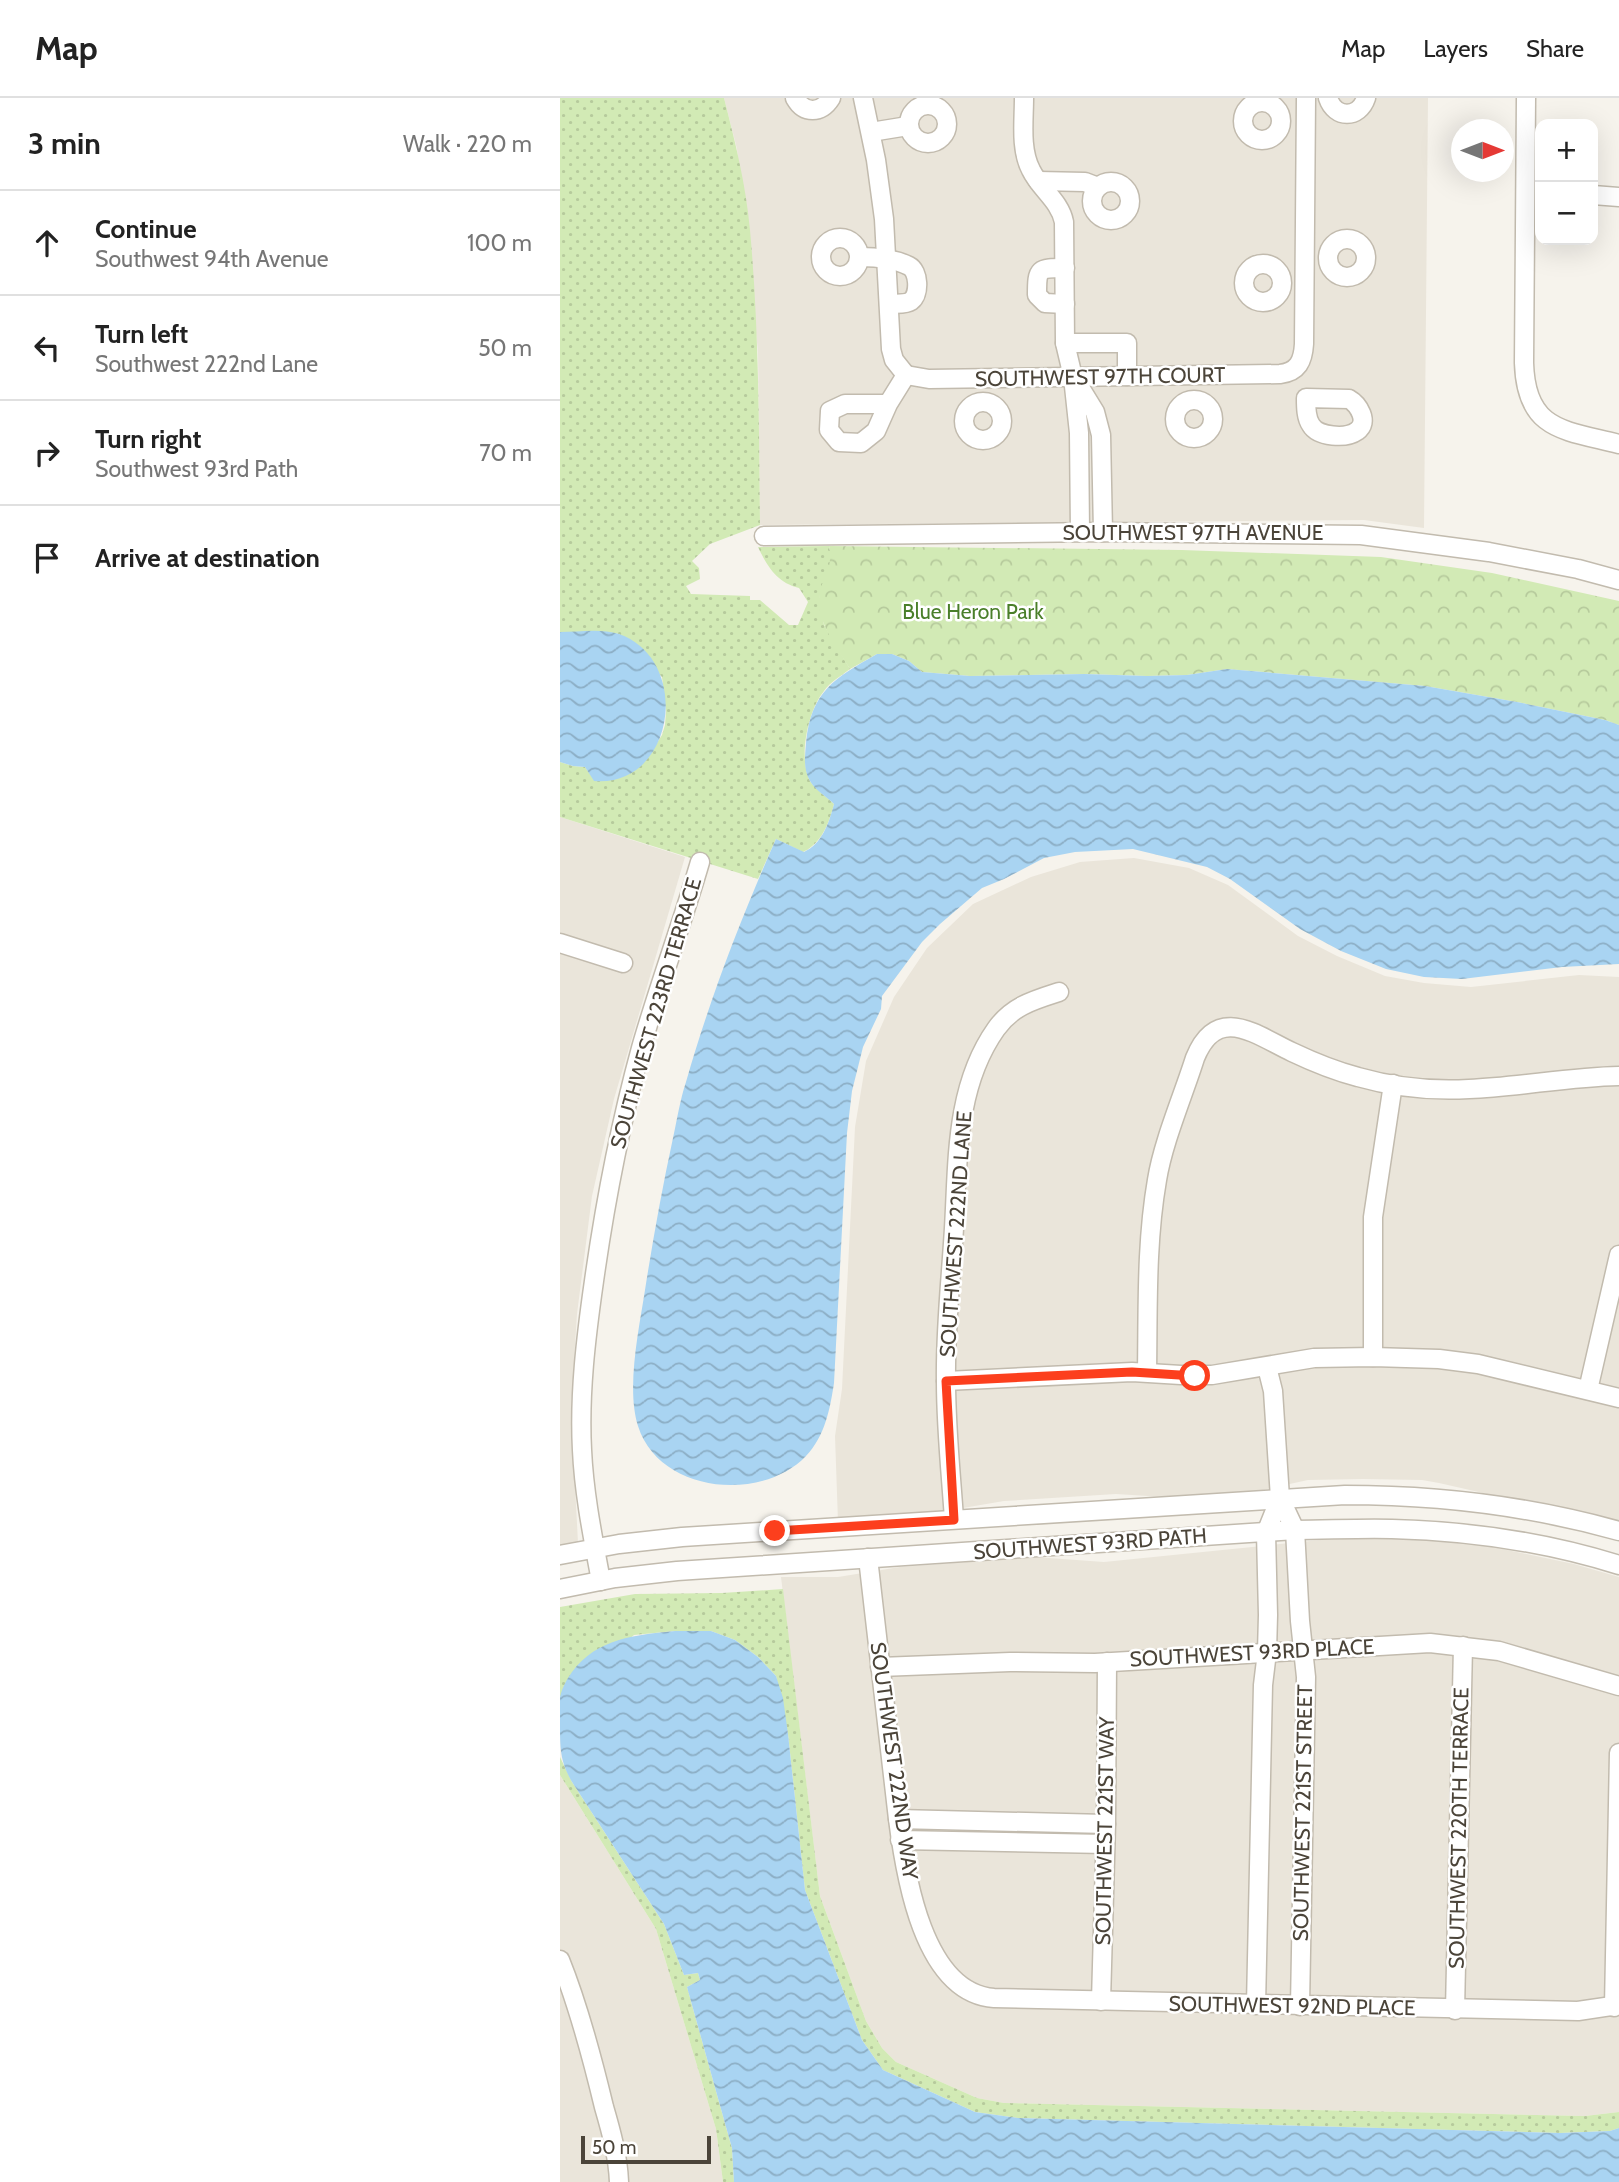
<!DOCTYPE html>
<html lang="en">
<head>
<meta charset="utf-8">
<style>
	body { margin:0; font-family:Cabin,sans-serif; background:#f2f2f2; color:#222 }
	.controls { position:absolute; right:21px; top:21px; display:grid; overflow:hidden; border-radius:14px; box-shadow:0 7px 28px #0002 }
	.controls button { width:63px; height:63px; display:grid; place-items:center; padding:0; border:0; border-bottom:2px solid #e0e0e0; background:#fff; color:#222; font:35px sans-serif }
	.compass { position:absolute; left:891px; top:21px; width:63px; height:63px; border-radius:50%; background:#fff; box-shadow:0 7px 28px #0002; rotate:90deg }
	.scale { position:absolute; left:21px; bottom:18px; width:130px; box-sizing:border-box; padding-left:7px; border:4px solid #4b4439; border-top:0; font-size:19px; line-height:24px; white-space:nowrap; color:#4b4439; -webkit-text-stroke:5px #fff; paint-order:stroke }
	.stop { position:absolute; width:21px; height:21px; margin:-16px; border:5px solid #fc3f1d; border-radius:50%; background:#fff }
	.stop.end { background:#fc3f1d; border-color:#fff; box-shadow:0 2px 7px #0008 }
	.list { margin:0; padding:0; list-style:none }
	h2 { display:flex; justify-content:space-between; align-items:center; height:91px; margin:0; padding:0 28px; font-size:30px }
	h2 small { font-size:23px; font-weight:400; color:#767676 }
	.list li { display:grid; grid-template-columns:46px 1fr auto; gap:21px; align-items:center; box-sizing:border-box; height:105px; padding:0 28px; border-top:2px solid #e0e0e0 }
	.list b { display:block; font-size:26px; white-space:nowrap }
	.list p { margin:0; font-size:23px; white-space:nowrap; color:#767676 }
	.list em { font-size:23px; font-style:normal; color:#767676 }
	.icon { flex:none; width:38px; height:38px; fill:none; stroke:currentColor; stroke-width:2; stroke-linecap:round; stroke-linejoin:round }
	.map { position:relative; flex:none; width:1059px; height:2084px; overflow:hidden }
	header { display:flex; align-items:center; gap:42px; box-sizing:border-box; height:98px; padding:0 35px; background:#fff; border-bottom:2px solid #e0e0e0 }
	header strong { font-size:33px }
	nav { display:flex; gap:38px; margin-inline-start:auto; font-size:24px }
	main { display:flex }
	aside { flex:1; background:#fff }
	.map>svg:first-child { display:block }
	.residential { fill:#eae5da }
	.grass { fill:url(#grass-dots) }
	.park { fill:url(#park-crowns) }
	.water { fill:url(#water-waves) }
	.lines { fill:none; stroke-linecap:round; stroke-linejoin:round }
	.minor-casing { stroke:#c2bbae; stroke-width:21 }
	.minor { stroke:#fff; stroke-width:18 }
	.route { stroke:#fc3f1d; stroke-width:9 }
	.labels { text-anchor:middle; stroke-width:5; stroke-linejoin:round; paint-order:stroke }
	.street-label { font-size:21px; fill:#4b4439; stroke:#fff }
	.park-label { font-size:21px; fill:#4a7f2a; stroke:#fff }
</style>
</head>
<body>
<header>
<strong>Map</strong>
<nav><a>Map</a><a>Layers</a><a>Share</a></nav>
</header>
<main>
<aside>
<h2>3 min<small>Walk · 220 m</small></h2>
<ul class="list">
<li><svg class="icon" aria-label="ahead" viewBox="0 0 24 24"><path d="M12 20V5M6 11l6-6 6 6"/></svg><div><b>Continue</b><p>Southwest 94th Avenue</p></div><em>100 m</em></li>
<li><svg class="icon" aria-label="left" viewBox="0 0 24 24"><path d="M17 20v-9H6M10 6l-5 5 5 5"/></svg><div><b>Turn left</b><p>Southwest 222nd Lane</p></div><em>50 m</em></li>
<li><svg class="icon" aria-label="right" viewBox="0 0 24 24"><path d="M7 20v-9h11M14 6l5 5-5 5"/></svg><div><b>Turn right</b><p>Southwest 93rd Path</p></div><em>70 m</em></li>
<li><svg class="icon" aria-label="arrive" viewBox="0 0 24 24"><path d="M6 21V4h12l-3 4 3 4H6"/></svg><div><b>Arrive at destination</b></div></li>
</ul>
</aside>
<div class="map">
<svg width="1059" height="2084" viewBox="0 0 1059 2084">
	<defs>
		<pattern id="grass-dots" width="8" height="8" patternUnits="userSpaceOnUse" patternTransform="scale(1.75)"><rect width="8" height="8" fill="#d2eab5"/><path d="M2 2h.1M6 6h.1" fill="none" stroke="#b6ca9c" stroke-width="1.8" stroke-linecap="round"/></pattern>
		<pattern id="park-crowns" width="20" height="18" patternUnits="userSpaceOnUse" patternTransform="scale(1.75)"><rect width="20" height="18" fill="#d2eab5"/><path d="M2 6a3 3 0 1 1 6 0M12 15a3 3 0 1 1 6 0" fill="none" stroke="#b6ca9c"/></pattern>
		<pattern id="water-waves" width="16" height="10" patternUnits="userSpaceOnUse" patternTransform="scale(1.75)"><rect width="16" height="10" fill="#a9d4f2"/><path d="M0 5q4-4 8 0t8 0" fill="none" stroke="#8caec5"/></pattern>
	</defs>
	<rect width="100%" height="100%" fill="#f6f3ec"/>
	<!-- residential -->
	<g class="residential">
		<path d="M164 0H868L864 430 804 422 200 427 198 254 177 51Z"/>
		<path d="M0 719 125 759 54 1001 32 1098 17 1216 11 1310 18 1445 0 1450Z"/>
		<path d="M574 760 629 770 668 787 738 838 777 858 825 878 864 885 911 889 1019 877 1059 879V1426L879 1385 862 1382 803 1381 748 1382 684 1396 604 1399 556 1396 444 1403 356 1418 278 1424 275 1338 282 1291 295 1029 306 963 334 899 367 850 413 806 471 779 520 764Z"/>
		<path d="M830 1439 914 1445 1014 1466 1059 1479V2014L1025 2018 444 2005 417 2000 336 1964 322 1950 306 1923 260 1798 221 1479H278L340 1469 475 1459 544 1464 760 1442Z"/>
		<path d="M0 1677 96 1831 156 2031 163 2084H0Z"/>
	</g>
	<!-- grass -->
	<g class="grass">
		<path d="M0 0H164C175 43 186 87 190 132 199 230 199 329 200 427L150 446 132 463 139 470 140 481 126 488 131 496 190 498V502H200L229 527H238L248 504 239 490C217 485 207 468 198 449L269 448 272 462 259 500 264 527 290 571C281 578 270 584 264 593 248 612 238 660 250 683 255 691 267 699 274 706 269 725 262 745 243 754L216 741 198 781 0 719V664L13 668 25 669 35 683 86 662 102 637 105 627 106 614 102 579 59 536 42 534H0Z"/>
		<path d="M223 1491 260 1798 306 1923 322 1950 336 1964 417 2000 444 2005 1025 2018 1059 2014V2030L1050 2033 1000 2035 458 2020 415 2014 323 1972 302 1942 245 1792 228 1636 216 1578 198 1559 175 1542 151 1533H115L74 1537 0 1599V1509L75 1496 162 1495Z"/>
		<path d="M0 1659 12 1684 104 1826 124 1877 138 1875 140 1882 127 1889 166 2029 172 2050 174 2084H163L156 2031 96 1831 0 1677Z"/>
	</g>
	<!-- park -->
	<path class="park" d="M269 448 622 452 821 459 932 475 1059 503V627L1045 622 957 604 865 588 667 571 627 577 587 578 524 576 410 578 362 574 349 563 332 556H317L290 571C278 551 258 526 259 501 260 480 274 474 269 448Z"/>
	<!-- water -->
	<g class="water">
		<path d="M0 534C18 534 41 530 59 536 133 562 115 690 34 683L25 669 13 668 0 664Z"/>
		<path d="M317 556H332L349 563 362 574 410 578 524 576 587 578 627 577 667 571 865 588 957 604 1045 622 1059 627V866L1002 869 902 881 864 879 826 871 781 853 740 831 670 781 647 769 573 751 515 754 484 760 444 781 422 790 380 826 362 844 322 898 321 911 303 949 292 993 287 1035 274 1285C270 1311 265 1338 246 1358 201 1405 99 1395 78 1328 66 1290 79 1231 85 1192 93 1141 102 1091 113 1040 117 1022 120 1002 126 984 150 900 181 820 216 741L244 754C262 746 269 725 274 706 267 699 255 692 250 683 243 671 245 659 246 645 251 593 275 580 317 556Z"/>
		<path d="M115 1533H151L175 1542 198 1559 216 1578 223 1600 228 1636 245 1792 302 1942 323 1972 415 2014 458 2020 1000 2035 1050 2033 1059 2030V2084H174L172 2050 166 2029 127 1889 140 1882 138 1875 124 1877 104 1826 12 1684C0 1663 0 1650 0 1626 0 1618 0 1607 0 1599 2 1590 7 1581 12 1574 37 1540 76 1537 115 1533Z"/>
	</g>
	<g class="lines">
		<!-- minor casing -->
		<g class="minor-casing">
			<g id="minor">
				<path d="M235 0C244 16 261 16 271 0"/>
				<path d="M303 0 316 62 324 121 331 251 334 262 346 277"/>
				<path d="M464 0C464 23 460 51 471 72 480 91 500 103 504 124L505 245 513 279 519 335 520 434"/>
				<path d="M768 0C775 21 799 21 806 0"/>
				<path d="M966 0 964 265C966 333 1004 332 1059 346"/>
				<circle cx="702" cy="23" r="19"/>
				<circle cx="368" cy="26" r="19"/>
				<path d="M311 34 348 28"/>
				<path d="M478 83 525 84 538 89"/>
				<circle cx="551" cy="103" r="19"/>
				<path d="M1033 97 1059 99"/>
				<circle cx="280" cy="159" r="19"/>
				<circle cx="787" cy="160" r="19"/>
				<path d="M300 159C315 159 335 161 349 168 359 173 360 196 351 203 345 207 336 205 329 206"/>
				<circle cx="703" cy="185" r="19"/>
				<path d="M505 170C478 170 477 170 477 197L485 205 505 206"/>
				<path d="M505 245H567V278"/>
				<path d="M346 277 369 281 720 276C738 274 743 263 744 246L746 0"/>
				<path d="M516 283 535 314 541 337 543 434"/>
				<path d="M746 300 789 301C798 306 810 324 797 333 786 341 758 339 751 327 746 320 746 309 746 300Z"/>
				<circle cx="634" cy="321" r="19"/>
				<circle cx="423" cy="323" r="19"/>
				<path d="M328 306H285L270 313 269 332 279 344 301 345 316 333 328 306 346 277"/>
				<path d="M204 438 543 434 801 437 929 454 1018 471 1059 482"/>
				<path d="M0 845 63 865"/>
				<path d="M813 1259V1119L833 986"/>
				<path d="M707 1269 713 1293 720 1400 735 1432 740 1523 746 1579 740 1908"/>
				<path d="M587 1274C588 1211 586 1145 597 1082 603 1044 623 998 635 960 657 905 696 937 732 954 753 964 775 973 798 979 833 989 873 993 909 991 959 989 1008 979 1059 978"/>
				<path d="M386 1283 572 1274 621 1277H652L754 1260 813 1259 879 1261 918 1266 1059 1300"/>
				<path d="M1028 1292 1059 1157"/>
				<path d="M394 1421C391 1376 386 1330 386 1284 385 1233 391 1181 394 1130 398 1062 395 989 436 931 452 908 474 902 499 894"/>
				<path d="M0 1457 59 1446 122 1439 785 1397C878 1397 970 1408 1059 1433"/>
				<path d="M308 1460 338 1721C345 1776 363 1895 434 1900L1018 1913 1059 1907"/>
				<path d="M41 1483C33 1440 24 1396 22 1352 19 1296 26 1239 34 1183 45 1105 60 1027 81 950 99 887 122 826 140 764"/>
				<path d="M0 1491 55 1480 117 1473 735 1432C767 1432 800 1430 832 1431 908 1433 986 1444 1059 1467"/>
				<path d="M320 1569 450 1564 535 1565 870 1545 939 1553 1059 1588"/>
				<path d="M338 1721 546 1726"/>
				<path d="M340 1742 545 1746"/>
				<path d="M0 1862C19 1909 32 1959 44 2009 51 2033 58 2058 59 2084"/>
				<path d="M541 1903 546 1726 547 1564"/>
				<path d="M696 1907 703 1587 707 1554 708 1517 706 1435 720 1400"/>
				<path d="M1054 1909 1059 1655"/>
				<path d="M895 1912 903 1548"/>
			</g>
		</g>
		<!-- minor -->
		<use href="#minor" class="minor"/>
	</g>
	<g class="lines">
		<!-- route -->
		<path class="route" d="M215 1433 394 1422 386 1283 572 1274 635 1278"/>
	</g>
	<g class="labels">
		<!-- street labels -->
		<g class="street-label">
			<text transform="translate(540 279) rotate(-1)" y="7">SOUTHWEST 97TH COURT</text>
			<text x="633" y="442">SOUTHWEST 97TH AVENUE</text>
			<text transform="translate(96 915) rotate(-74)" y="7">SOUTHWEST 223RD TERRACE</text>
			<text transform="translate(396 1136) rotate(-86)" y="7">SOUTHWEST 222ND LANE</text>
			<text transform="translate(530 1446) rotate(-4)" y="7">SOUTHWEST 93RD PATH</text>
			<text transform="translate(692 1555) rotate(-3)" y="7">SOUTHWEST 93RD PLACE</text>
			<text transform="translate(334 1663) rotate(82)" y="7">SOUTHWEST 222ND WAY</text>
			<text transform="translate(743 1715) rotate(-89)" y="7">SOUTHWEST 221ST STREET</text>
			<text transform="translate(899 1730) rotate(-89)" y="7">SOUTHWEST 220TH TERRACE</text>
			<text transform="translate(545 1733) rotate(-89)" y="7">SOUTHWEST 221ST WAY</text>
			<text transform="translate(732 1908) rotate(1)" y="7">SOUTHWEST 92ND PLACE</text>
		</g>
		<!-- park labels -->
		<g class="park-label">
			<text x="413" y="521">Blue Heron Park</text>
		</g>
	</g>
</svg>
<div class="controls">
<button>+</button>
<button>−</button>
</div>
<svg class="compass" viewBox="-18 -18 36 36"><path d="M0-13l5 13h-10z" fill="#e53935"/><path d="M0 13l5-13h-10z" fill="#767676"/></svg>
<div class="scale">50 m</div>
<div class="stop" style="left:635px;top:1278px"></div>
<div class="stop end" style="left:215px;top:1433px"></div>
</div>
</main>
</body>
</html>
